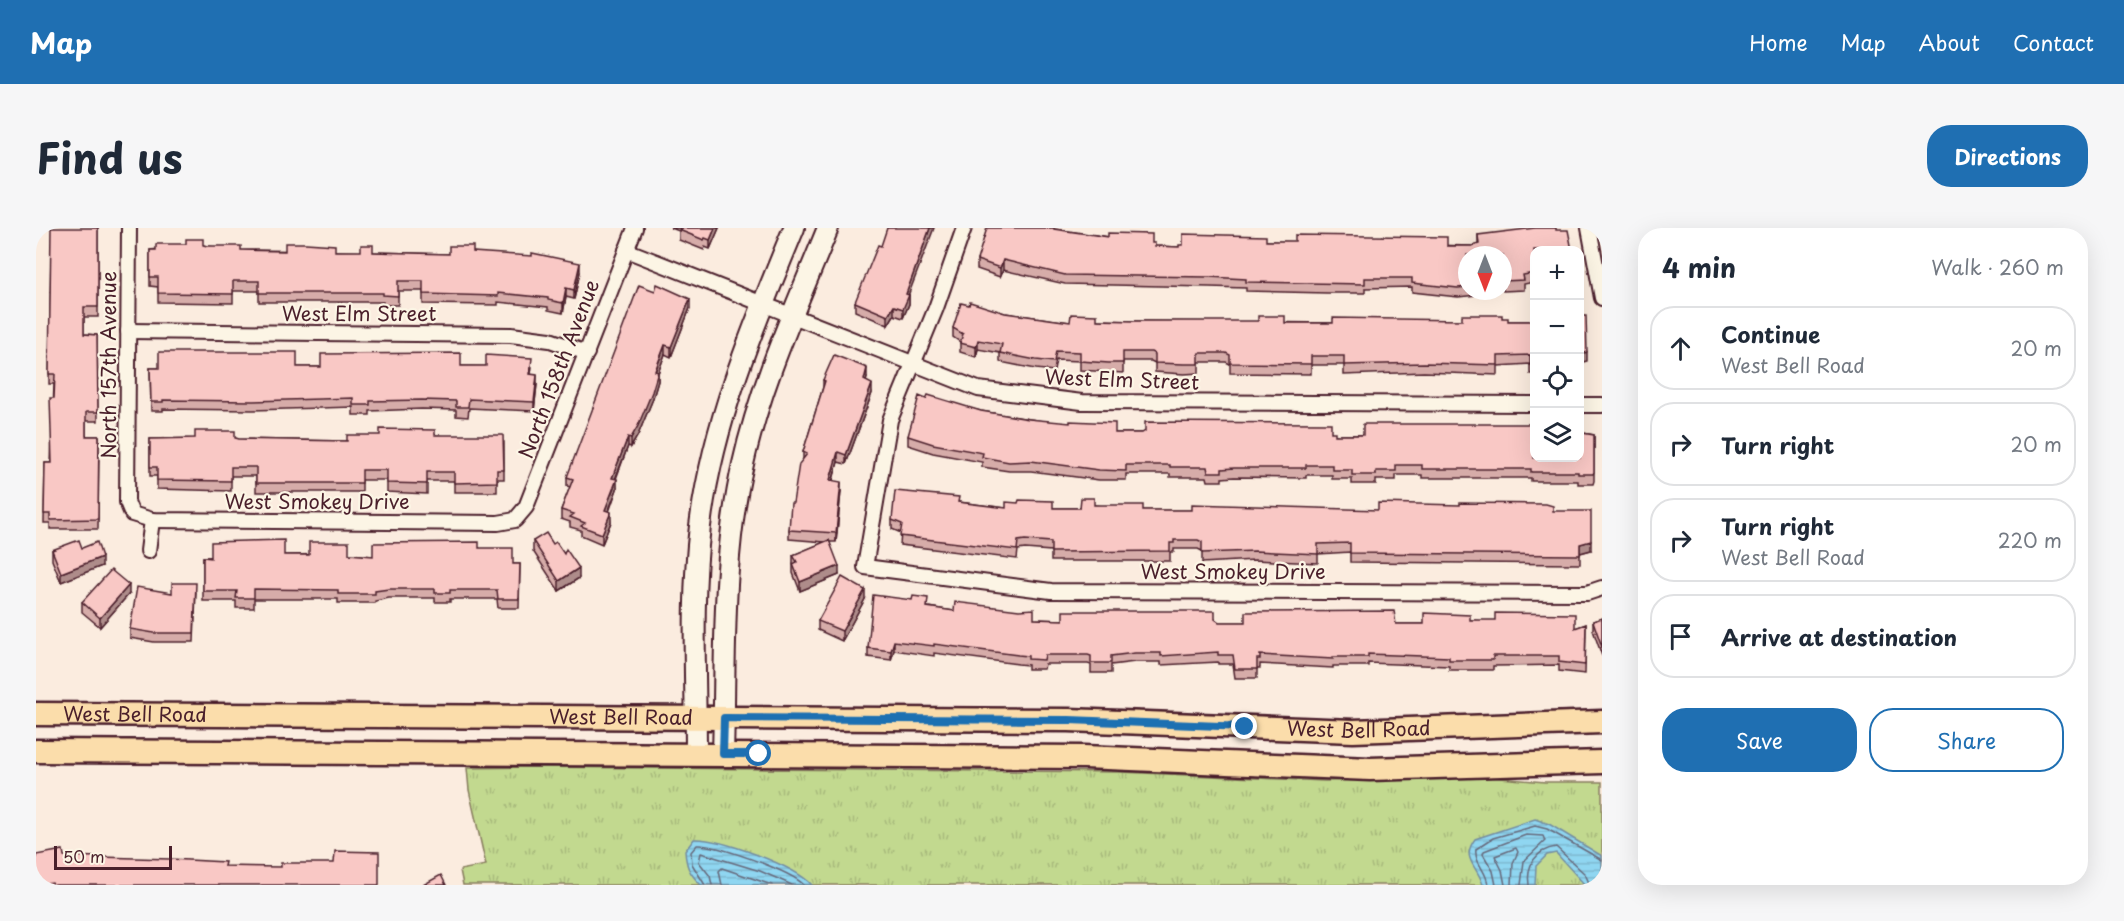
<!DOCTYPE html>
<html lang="en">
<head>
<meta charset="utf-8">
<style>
	body { margin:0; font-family:"Playpen Sans",sans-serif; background:#f6f6f7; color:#1f2937 }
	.controls { position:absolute; right:18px; top:18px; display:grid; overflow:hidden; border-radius:12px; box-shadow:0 6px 24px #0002 }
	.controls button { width:54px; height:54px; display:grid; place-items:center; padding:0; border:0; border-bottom:2px solid #e0e1e3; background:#fff; color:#1f2937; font:30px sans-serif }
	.compass { position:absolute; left:1422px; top:18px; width:54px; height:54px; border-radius:50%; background:#fff; box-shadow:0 6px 24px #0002; rotate:180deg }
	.scale { position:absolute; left:18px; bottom:15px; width:118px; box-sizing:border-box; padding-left:6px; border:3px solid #4a1f2b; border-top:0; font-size:16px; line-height:21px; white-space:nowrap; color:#4a1f2b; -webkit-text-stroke:4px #fcf5e5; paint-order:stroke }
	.stop { position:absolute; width:18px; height:18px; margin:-14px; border:4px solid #1f6fb2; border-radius:50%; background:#fff }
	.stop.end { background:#1f6fb2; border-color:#fff; box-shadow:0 2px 6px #0008 }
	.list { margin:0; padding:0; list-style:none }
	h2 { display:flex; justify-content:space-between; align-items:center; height:78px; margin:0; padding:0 24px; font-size:26px }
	h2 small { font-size:20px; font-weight:400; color:#747a83 }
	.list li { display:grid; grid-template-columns:39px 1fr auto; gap:18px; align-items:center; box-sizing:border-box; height:84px; margin:0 12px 12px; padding:0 12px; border:2px solid #e0e1e3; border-radius:24px }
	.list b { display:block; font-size:22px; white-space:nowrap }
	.list p { margin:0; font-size:20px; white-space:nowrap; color:#747a83 }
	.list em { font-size:20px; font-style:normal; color:#747a83 }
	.actions { display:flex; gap:12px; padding:18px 24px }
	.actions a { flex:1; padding:14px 0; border:2px solid #1f6fb2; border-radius:24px; text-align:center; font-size:21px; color:#1f6fb2 }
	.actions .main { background:#1f6fb2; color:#fff }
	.icon { flex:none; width:33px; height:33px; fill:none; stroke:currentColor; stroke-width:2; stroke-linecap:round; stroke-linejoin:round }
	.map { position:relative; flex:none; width:1566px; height:657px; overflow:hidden; border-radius:24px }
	header { display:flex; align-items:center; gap:36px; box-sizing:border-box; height:84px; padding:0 30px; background:#1f6fb2; color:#fff }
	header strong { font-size:28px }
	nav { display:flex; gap:33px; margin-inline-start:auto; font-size:21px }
	.intro { display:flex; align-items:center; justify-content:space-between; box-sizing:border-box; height:144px; padding:0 36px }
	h1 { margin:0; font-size:42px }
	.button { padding:15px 27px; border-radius:24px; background:#1f6fb2; color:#fff; font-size:21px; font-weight:700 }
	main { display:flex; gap:36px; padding:0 36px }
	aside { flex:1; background:#fff; border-radius:24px; box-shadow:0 6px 24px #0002 }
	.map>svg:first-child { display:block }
	.grass { fill:url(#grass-tufts); stroke:#867c5d; stroke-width:1.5 }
	.water { fill:url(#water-rules); stroke:#738da2; stroke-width:1.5 }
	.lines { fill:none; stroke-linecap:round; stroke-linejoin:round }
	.shore { stroke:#66687a; stroke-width:1.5 }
	.street-casing { stroke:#4a1f2b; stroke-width:18 }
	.secondary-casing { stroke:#4a1f2b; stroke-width:24 }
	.primary-casing { stroke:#4a1f2b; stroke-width:27 }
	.street { stroke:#fcf5e5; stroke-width:14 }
	.secondary { stroke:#fcf5e5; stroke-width:20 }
	.primary { stroke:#fbddab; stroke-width:22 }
	.wall { fill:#d6aca9; stroke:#4a1f2b; stroke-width:1.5 }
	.shaded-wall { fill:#ae8c8a; stroke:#4a1f2b; stroke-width:1.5 }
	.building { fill:#f9c8c5; stroke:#4a1f2b; stroke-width:1.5 }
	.route { stroke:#1f6fb2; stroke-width:8 }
	.labels { text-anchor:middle; stroke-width:4.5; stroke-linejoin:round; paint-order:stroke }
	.street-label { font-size:20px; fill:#4a1f2b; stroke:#fcf5e5 }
</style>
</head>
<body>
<header>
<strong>Map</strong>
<nav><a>Home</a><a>Map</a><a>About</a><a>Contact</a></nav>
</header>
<div class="intro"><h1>Find us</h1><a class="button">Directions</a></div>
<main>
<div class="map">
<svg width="1566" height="657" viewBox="0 0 1566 657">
	<defs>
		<pattern id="grass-tufts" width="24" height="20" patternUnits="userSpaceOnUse" patternTransform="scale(1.5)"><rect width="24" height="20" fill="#c2d98f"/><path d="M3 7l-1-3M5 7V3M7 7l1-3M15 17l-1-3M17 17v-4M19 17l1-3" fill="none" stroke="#a8ba7c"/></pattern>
		<pattern id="water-rules" width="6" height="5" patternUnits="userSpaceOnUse" patternTransform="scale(1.5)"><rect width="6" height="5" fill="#8fd6f1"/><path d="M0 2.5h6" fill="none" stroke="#7db7cf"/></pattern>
	</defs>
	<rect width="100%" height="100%" fill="#fbecdf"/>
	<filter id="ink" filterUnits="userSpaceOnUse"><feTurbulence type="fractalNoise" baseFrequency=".0167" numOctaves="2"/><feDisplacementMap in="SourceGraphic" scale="12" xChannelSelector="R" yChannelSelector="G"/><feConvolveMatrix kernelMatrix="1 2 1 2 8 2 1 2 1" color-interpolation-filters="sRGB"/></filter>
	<g filter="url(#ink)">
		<!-- grass -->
		<path class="grass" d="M491 539 1084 544 1289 553 1453 549 1509 554H1566V657H427L424 642 450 637 433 562 431 540Z"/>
		<!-- water -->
		<g class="water">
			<path d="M1499 591 1513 596 1566 628V657H1549L1520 625 1511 627 1500 638 1499 657H1447C1442 638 1424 631 1439 611Z"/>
			<path d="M658 611C684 610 759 638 776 657H665C654 646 650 639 649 623Z"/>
		</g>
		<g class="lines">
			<!-- shore -->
			<g class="shore">
				<path d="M669 657 656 636 655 624 661 617C679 616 755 643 768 657"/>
				<path d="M676 657 674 648 663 634 665 625 724 643 756 657"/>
				<path d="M686 657 683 643 686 640 736 657"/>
				<path d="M1452 657C1451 643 1438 635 1440 621L1457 610 1499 598 1511 601 1566 632"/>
				<path d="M1460 657 1457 643 1447 626 1448 623 1490 607 1507 608 1509 613 1488 633 1485 657"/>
				<path d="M1469 657 1466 642 1459 628 1480 620 1482 624 1477 635 1476 657"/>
				<path d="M1493 657C1490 637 1500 622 1520 619L1549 646 1554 657"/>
			</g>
			<!-- street casing -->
			<g class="street-casing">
				<g id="street">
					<path d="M93 0 91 274 96 286 116 292 462 295 479 292 490 279 599 0"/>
					<path d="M928 0 900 80 854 192 829 339 1015 363 1551 365 1566 360"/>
					<path d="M1553 0 1566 70"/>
					<path d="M590 22 942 161 1046 174 1498 176"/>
					<path d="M92 103 475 107 514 112 551 125"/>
					<path d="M1544 177H1566"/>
					<path d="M112 323 116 292"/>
				</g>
			</g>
			<!-- secondary casing -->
			<g class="secondary-casing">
				<g id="secondary">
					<path d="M660 526C660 451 655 373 664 298 677 193 718 97 758 0"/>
					<path d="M687 526C690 429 685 331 707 236 725 154 761 77 792 0"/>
				</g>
			</g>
			<!-- primary casing -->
			<g class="primary-casing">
				<g id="primary">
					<path id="s1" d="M0 486 1033 492 1317 503 1566 494"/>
					<path d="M0 523 1048 529 1334 541 1566 534"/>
				</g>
			</g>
			<!-- street -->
			<use href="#street" class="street"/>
			<!-- secondary -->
			<use href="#secondary" class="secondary"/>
			<!-- primary -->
			<use href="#primary" class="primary"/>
		</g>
		<!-- wall -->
		<g class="wall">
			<path d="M62 0V89H48V106L61 107 62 193H50V208H63L62 301H14V295H8L9 235H15L18 156H13L15 21Z"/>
			<path d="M635 0H683L674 21 669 19 668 22 643 12V3Z"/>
			<path d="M1018 1 1116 15 1119 18 1143 19 1230 13 1436 18 1442 17V7L1498 22V54L1488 56V62L1467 63V27H1431V63H1458H1450V66L1422 69 1376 64V59L1329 60V65H1291L1210 63V60L1173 59 1029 56 967 42 964 49 941 41V32Z"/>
			<path d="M167 17 171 18 205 22 299 23 413 26 437 24 544 44 538 71 530 69 527 85 512 82V79L462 74V77L387 76V63H362V77H347V74H223V63H197V75L122 74V59L114 58V22Z"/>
			<path d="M873 67V76L867 90 858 87 852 97 819 83V74Z"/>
			<path d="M933 77 969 85 1034 94 1061 92 1099 93 1297 95 1426 92 1466 90 1472 93H1498V146H1494V136L1462 138V147L1388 144 1308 147V137H1275V146L1194 145V136L1190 134H1163V145L1148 146 1119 144V135L1115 133H1087V145L1044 142V133L1020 132 1018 143 1000 141 964 134V125L942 121 940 129 924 124V114L917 109V100Z"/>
			<path d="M654 80 635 129 629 126 622 145V153L616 173 602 207 595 219 592 218 580 251 581 261 573 284 575 294 566 316 545 307V302L534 299V294L525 291V282L534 259 531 258V249Z"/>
			<path d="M425 138 496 139 495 146 501 156 498 183 433 180 432 189 420 188V182L386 181 334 183V187H317V179L217 182 127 181V183H115L114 140Z"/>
			<path d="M831 150 830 153 836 165 810 236 802 234 797 252 805 263 800 314H793L803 347 764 363 757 345V327L789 314 753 311V302L767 231V224L787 159V152Z"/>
			<path d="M890 171 945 183 1079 205 1295 204 1299 207 1547 205 1558 207V253L1557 256H1542V253H1495V250H1386V247H1360V252H1340V256H1316V251H1296V247H1270V250L1198 249 1186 250V253H1172L1171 249H1134V246H1090V252H1063L995 243H973L946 239V234L897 225 872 217V208Z"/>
			<path d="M399 207 468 214V251H461V264H418V253H391V266L351 264V252H326V264H220V248H195V263L121 261V248H114V211L199 210 203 211 311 213Z"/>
			<path d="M923 274 970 280H1044L1058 277 1107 282 1517 283 1555 322 1544 325V336L1314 334V324L1282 326V335L1219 332 1166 335V323L1162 321H1138V324H1134V333H1015V323L989 321 982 322 981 331 864 317 865 305 856 301V292Z"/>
			<path d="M497 313 517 316 528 326 543 350 523 363 497 323Z"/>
			<path d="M46 320 66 338 25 354 16 332V322Z"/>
			<path d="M443 320 477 336H484L483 380H462L461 371H414V374H399V370H353L339 373V375H302V371H218V380H200V373H167V329L248 327 313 326 337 328Z"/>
			<path d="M160 364 158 414H118L94 410V401L136 365Z"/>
			<path d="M93 366 64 399 46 384V374Z"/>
			<path d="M829 371 806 413 782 402V393Z"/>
			<path d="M876 372 892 379 918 383 998 391 1027 392 1179 391 1183 394 1360 396H1388L1434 392 1539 400 1550 396 1549 446 1523 443V437L1457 438V442H1413V438L1332 435V438H1297V440L1224 436V440H1221V450H1199L1197 436H1182V434L1125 437V434H1099L1075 437V445H1055V437L1052 436H1009L1008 441H992V437L982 436 898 425V428L858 422 855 432 832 429V420Z"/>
			<path d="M1566 390V428L1557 402V393Z"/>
		</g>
		<!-- shaded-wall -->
		<g class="shaded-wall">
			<path d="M679 0H683L674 21V12Z"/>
			<path d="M894 0H898L872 68 873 67V76L867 90V81L870 66Z"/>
			<path d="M967 32V42L964 49V40Z"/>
			<path d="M544 35V44L538 71V62Z"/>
			<path d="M530 60V69L527 85V75Z"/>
			<path d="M654 71V80L635 129V119Z"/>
			<path d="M858 78V87L852 97V88Z"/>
			<path d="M942 112V121L940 129V119Z"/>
			<path d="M629 117V126L622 145V153L616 173 602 207 595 219V210Z"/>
			<path d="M1551 124V133L1544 135V126Z"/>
			<path d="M831 140V150L828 161V152Z"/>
			<path d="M501 147V156L498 183V174Z"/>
			<path d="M836 156V165L810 236V227Z"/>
			<path d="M592 209V218L576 259V250Z"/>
			<path d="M802 224V234L794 261V252Z"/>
			<path d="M581 251V261L569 292V282Z"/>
			<path d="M805 254V263L800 314V305Z"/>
			<path d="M575 284V294L566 316V306Z"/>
			<path d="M1555 313V322L1544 325V316Z"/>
			<path d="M66 329V338L25 354V345Z"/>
			<path d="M803 338V347L764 363V354Z"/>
			<path d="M543 340V350L523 363V353Z"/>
			<path d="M93 357V366L64 399V390Z"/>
			<path d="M829 362V371L806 413V403Z"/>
			<path d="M858 413V422L855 432V423Z"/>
		</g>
		<!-- building -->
		<g class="building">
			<path d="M15 0H62V79H48V106L61 107 62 184H50V208H63L62 291 14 292V286H8L9 235H16L14 170H18L19 146H13Z"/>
			<path d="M644 0H679L674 12 669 10 668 12 643 2Z"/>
			<path d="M851 0H894L870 66 873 67 867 81 858 78 852 88 819 74 842 17 845 18Z"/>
			<path d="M951 0H1018V1L1072 9V5L1116 6V15H1119V18L1143 19V17H1147V6L1230 8V13H1259V7L1411 9V18H1436L1443 16 1442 7 1499 0H1520V2H1532L1536 22H1498V45L1487 47 1488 52 1467 53V27H1431V59L1422 60 1376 55V50H1329V56L1210 54V51L1173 49 1029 47 967 32 964 40 941 32Z"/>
			<path d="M150 11H167V17L171 18H205V22L249 23V15H270L299 17V23H325V17H337V24L413 26V18H437V24L496 28V25L544 35 538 62 530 60 527 75 512 72V70L462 65V68L387 66V53H362V68L347 67V65H223V53H197V66L122 65V49H114V22H120V16H150Z"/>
			<path d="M621 56 654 71 635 119 629 117 619 143 622 144 616 164 602 198 595 210 592 209 576 250 581 251 569 282 575 284 566 306 545 298 549 295 534 289 538 286 525 282 537 251 531 249 603 57 619 63Z"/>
			<path d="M934 74 969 85 1034 94 1035 86 1061 87V92L1099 93H1222V88H1249V95H1297V90L1426 92V87H1466V90H1472V93H1498V137H1494V127L1462 128V137L1388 135 1308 137V128H1275V136L1194 135V127L1190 125H1163V136H1148L1119 135V126L1115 124H1087V135H1073L1044 133V124L1020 123 1018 134 1000 132 964 125 966 116 942 112 940 119 924 115 927 106 917 100 925 75 933 77Z"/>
			<path d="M1544 88H1550L1551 124 1544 126Z"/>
			<path d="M123 124H261V139H285V126L425 125V138H450V127L496 130 494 146 501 147 498 174 433 171 432 179H420V173L386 172 334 173V177H317V170L217 173 127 172V174H115L114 140H123Z"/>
			<path d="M798 127 831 140 828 152 836 156 810 227 802 224 794 252 805 254 800 305 753 302 755 275H757L763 236 771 226 767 224 789 153 787 152Z"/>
			<path d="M892 167 945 183 993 191 1034 195V193L1079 195V205H1106L1109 203V194L1295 195V204H1299V207H1327V196H1498V230H1544V196H1547V205L1558 207V244L1557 246H1542V244H1495V241H1386V237H1360V243H1340V247H1316V242H1296V237H1270V240H1198L1186 241V244H1172L1171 239H1134V237H1090V243L1063 242 995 233 973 234 946 229 947 225 897 216 872 208 883 168 890 171Z"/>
			<path d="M344 201 399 202V207H467L468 242H461V254L418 255V244H391V256L351 255V242H326V255H220V239H195V253L121 252V239H114V211L159 210V203H199V210L203 211 311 213V207H344Z"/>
			<path d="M859 263 923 269 922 274 970 280V274L982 275 983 272 1017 273V280H1044L1045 270H1058V277H1107V282H1156V276L1342 282V275L1424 277V275L1510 276 1517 278V283H1555V313L1544 316V327L1314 325V315L1282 316V326L1219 323 1166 325V314L1162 312H1138V315H1134V323L1015 324V314L989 312 982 313 981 322 864 308 866 296 856 292Z"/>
			<path d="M510 305 517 316 520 314 528 326 530 321 543 340 523 353 497 313Z"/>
			<path d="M43 312 46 320 61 314 66 329 25 345 16 322Z"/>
			<path d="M248 312V327H273V314H313V326L337 328V315L443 314V320H477V336H484L483 371H462L461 362H414V365H399V361H353L339 363V366H302V362L218 361V370H200L201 363H167V329L175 330V314Z"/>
			<path d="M793 312 803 338 764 354 757 336 761 334 757 327Z"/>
			<path d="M75 342 93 357 64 390 46 374Z"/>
			<path d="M806 349 829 362 806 403 782 393Z"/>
			<path d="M136 355H160L158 405H118L94 401 101 359 136 365Z"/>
			<path d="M837 367 876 372 877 368 892 370 891 379 918 383 919 374 983 382 998 381V391L1027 392V383H1179V391L1183 394H1209V384L1358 383 1360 396H1388V385L1434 387V392H1459V385L1539 386V400L1550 396 1549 437 1523 434V428H1457V432H1413V429L1332 426V429H1297V431L1224 427V431H1221V441H1199L1197 427H1182V424L1125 428V425H1099L1075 428V435H1055V428L1052 427H1009L1008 432 992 431V428L982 427 898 416V418L858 413 855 423 832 420Z"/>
			<path d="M1566 390V419L1557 393Z"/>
			<path d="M27 622 28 628 134 631 189 634 188 638 245 639V635H298L299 623 343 624V657H17L16 655 0 657V627Z"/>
			<path d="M405 647 410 657H387Z"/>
		</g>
	</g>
	<g class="lines" filter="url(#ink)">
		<!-- route -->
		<path class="route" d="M723 526H687L688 490 1033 492 1209 499"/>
	</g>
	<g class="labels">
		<!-- street labels -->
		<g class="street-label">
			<text x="323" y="93">West Elm Street</text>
			<text transform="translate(73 137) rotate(-90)" y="7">North 157th Avenue</text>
			<text transform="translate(523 141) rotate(-69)" y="7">North 158th Avenue</text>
			<text transform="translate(1086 152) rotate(2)" y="7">West Elm Street</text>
			<text x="281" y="281">West Smokey Drive</text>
			<text x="1197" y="351">West Smokey Drive</text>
			<text dy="7" stroke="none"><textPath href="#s1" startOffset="99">West Bell Road</textPath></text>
			<text dy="7" stroke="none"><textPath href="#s1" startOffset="585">West Bell Road</textPath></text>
			<text dy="7" stroke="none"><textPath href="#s1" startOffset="1323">West Bell Road</textPath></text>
		</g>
	</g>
</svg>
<div class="controls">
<button>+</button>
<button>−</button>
<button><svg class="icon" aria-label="locate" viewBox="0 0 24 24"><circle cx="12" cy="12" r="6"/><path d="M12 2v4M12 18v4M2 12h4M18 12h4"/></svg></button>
<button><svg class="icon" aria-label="layers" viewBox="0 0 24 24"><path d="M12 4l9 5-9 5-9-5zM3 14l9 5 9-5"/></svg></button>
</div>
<svg class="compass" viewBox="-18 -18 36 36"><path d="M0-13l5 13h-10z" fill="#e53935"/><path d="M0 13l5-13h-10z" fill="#747a83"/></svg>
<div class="scale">50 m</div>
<div class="stop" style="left:723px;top:526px"></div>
<div class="stop end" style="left:1209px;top:499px"></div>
</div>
<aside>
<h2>4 min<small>Walk · 260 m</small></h2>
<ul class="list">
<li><svg class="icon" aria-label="ahead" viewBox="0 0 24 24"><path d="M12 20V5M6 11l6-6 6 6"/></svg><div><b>Continue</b><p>West Bell Road</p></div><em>20 m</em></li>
<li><svg class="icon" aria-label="right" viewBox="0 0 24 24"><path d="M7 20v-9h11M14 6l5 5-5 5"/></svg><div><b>Turn right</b></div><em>20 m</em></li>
<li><svg class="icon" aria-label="right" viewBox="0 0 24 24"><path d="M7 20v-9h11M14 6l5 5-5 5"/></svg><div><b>Turn right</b><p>West Bell Road</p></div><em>220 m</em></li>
<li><svg class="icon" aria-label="arrive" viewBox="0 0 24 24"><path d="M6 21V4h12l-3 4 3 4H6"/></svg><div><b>Arrive at destination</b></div></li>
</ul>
<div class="actions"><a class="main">Save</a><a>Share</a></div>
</aside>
</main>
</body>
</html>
